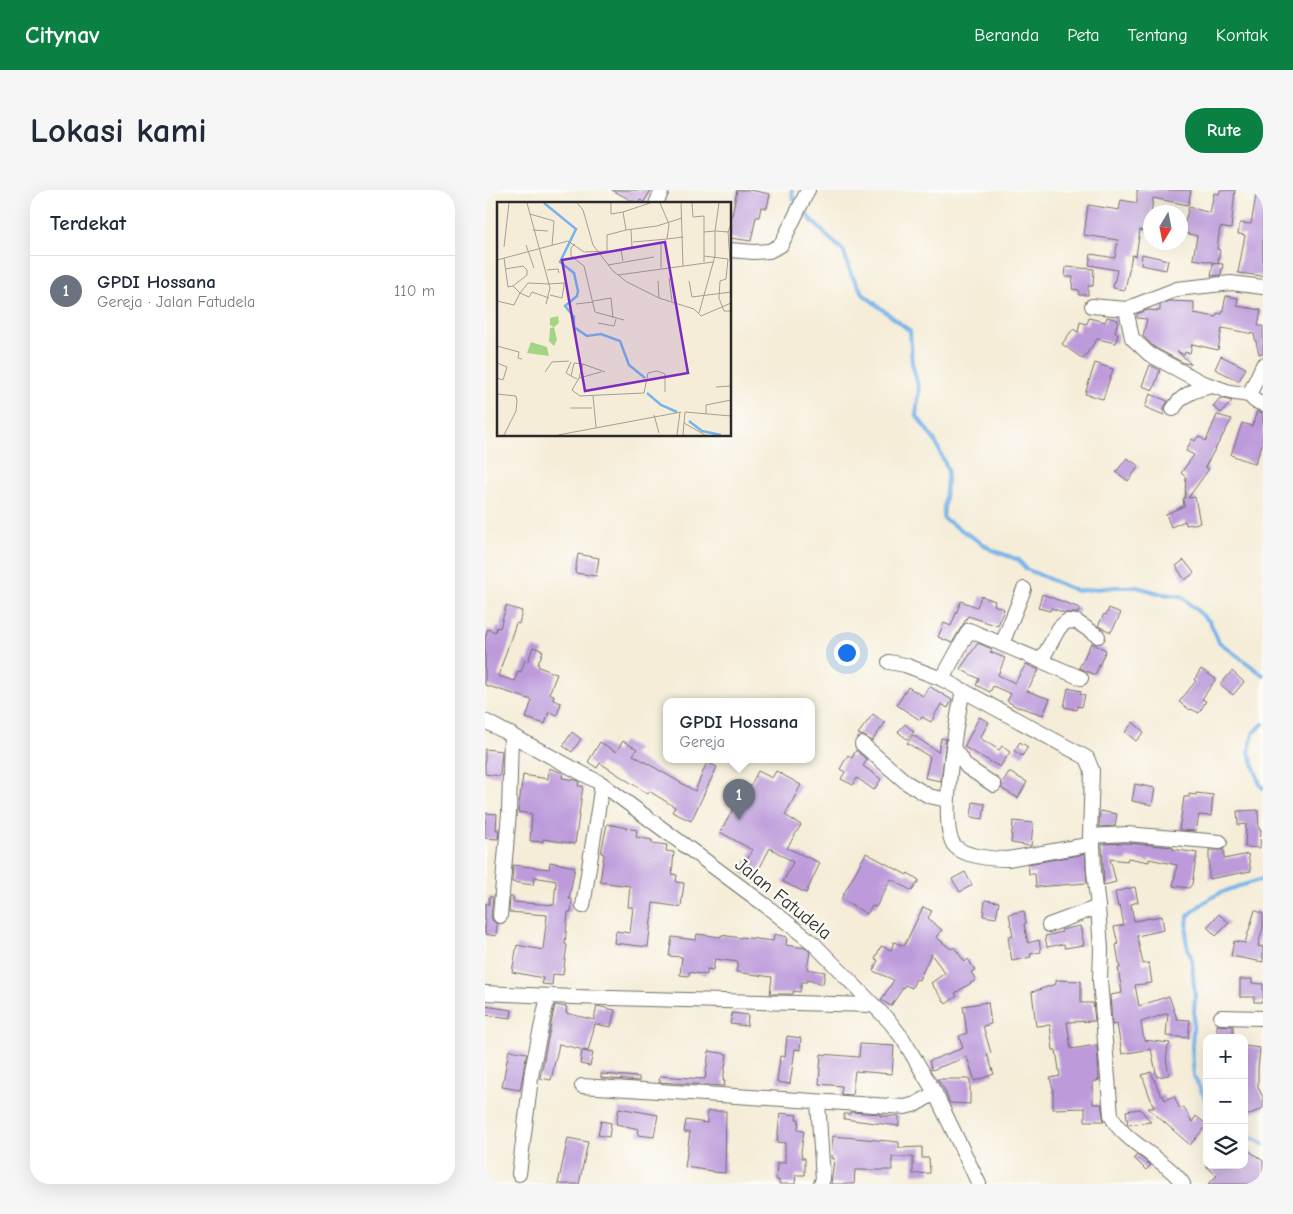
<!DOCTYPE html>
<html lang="id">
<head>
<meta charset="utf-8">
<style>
	body { margin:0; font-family:"Comic Neue",sans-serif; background:#f6f6f7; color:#1f2937 }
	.controls { position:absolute; right:15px; bottom:15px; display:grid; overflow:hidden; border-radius:10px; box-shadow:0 5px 20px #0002 }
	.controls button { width:45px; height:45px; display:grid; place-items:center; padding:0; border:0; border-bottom:1px solid #e0e1e3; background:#fff; color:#1f2937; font:25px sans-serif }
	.compass { position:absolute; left:658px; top:15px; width:45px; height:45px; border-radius:50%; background:#fff; box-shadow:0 5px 20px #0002; rotate:190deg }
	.you { position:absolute; left:361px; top:462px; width:18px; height:18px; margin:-12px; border:4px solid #fff; border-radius:50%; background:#1a73e8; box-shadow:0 0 0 8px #1a73e833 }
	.badge { display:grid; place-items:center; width:32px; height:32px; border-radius:50%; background:#0b8043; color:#fff; font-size:16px; font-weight:700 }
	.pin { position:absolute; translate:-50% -41px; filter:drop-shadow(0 1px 2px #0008) }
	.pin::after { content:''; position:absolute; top:26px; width:18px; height:15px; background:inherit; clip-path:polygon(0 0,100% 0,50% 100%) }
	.popup { position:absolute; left:178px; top:508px; width:152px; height:65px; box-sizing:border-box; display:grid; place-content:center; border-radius:10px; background:#fff; filter:drop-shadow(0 1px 4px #0005); font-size:16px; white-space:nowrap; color:#747a83 }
	.popup b { font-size:19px; color:#1f2937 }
	.popup::after { content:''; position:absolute; left:50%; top:100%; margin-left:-10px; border:10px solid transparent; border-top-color:#fff }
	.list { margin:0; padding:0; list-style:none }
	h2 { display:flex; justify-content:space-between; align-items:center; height:65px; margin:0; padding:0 20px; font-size:21px }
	h2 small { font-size:16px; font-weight:400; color:#747a83 }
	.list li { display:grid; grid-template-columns:32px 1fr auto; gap:15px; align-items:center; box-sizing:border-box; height:70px; padding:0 20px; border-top:1px solid #e0e1e3 }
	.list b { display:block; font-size:19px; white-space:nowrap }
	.list p { margin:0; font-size:16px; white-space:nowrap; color:#747a83 }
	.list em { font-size:16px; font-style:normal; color:#747a83 }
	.icon { flex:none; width:28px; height:28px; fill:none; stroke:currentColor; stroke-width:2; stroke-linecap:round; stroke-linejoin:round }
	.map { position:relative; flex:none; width:778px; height:994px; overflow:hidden; border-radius:20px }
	header { display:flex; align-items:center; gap:30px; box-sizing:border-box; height:70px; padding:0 25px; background:#0b8043; color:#fff }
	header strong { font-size:24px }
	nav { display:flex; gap:28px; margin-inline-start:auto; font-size:18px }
	.intro { display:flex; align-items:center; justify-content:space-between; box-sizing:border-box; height:120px; padding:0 30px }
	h1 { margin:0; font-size:35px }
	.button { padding:12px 22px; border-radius:20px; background:#0b8043; color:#fff; font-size:18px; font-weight:700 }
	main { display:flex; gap:30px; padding:0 30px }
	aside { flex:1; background:#fff; border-radius:20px; box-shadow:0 5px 20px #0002 }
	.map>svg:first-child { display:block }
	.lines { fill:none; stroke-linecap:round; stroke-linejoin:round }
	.stream { stroke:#77b4e9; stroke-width:4 }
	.building { fill:#bd9bdb }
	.minor-casing { stroke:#726f68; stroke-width:16 }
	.minor { stroke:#fff; stroke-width:14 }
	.labels { text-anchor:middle; stroke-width:4.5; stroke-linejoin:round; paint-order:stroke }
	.street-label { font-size:19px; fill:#2b2b2b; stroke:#fdfcf7 }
	.inset-river { fill:none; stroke:#77b4e9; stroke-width:2.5 }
	.inset-road { fill:none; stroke:#a49f93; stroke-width:1 }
	.view { fill:#7b2cbf; fill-opacity:0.15; stroke:#7b2cbf; stroke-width:2.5 }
	.inset-edge { fill:none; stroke:#2b2b2b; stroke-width:2.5 }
</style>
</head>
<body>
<header>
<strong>Citynav</strong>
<nav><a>Beranda</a><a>Peta</a><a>Tentang</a><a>Kontak</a></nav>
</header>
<div class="intro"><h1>Lokasi kami</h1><a class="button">Rute</a></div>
<main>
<aside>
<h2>Terdekat<small></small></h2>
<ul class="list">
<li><span class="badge" style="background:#6b7280">1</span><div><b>GPDI Hossana</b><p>Gereja · Jalan Fatudela</p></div><em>110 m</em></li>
</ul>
</aside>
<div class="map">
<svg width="778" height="994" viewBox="0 0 778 994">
	<rect width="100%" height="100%" fill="#fdfcf7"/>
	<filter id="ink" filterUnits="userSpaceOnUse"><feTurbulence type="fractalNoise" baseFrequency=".02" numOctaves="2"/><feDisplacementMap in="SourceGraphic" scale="10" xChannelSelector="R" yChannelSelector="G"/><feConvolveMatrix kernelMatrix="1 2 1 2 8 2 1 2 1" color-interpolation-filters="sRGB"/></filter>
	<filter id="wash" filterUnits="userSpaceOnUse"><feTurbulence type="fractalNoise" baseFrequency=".0096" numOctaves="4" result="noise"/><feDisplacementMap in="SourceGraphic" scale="20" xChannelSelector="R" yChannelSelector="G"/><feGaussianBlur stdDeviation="1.12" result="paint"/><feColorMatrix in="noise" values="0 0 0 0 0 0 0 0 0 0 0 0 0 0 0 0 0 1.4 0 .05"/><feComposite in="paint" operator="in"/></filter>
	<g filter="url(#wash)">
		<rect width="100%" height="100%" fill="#f5edd8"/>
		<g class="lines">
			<!-- stream -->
			<g class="stream">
				<path d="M307 0 308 8 312 12"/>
				<path d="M318 20 327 31 359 62 366 84 379 105 425 141 427 173 434 200 431 225 450 251 463 280 458 328 507 360 534 370 541 379 592 401 630 397H652L677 404 696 406 725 432 734 452 778 485"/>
				<path d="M778 534 768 543 764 562 775 595 778 598"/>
				<path d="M722 912 709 886 707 857 710 806 707 772 701 751 703 726C729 701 745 699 778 689"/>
				<path d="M759 942 778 954"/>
			</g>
		</g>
		<g id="blocks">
			<!-- building -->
			<g class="building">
				<path d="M127 0H166L159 12 155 10 153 14Z"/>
				<path d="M252 0H265L285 4 282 18 276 17 274 27H271L266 51 245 48V25H247Z"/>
				<path d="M652 0H706L703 15 668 8 664 42 655 40 651 66 647 65 640 100 628 98 632 80 604 75 606 64 630 68 633 50 599 45 603 15 634 20 636 10 652 13Z"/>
				<path d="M735 0H750L746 39 735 37 732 59 735 60 733 73 708 69 712 46 697 42 704 17 725 23 729 3 734 4Z"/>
				<path d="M772 0H778V86L753 83 760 45 753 44 755 33 766 34Z"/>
				<path d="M657 64 683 70 681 80 656 75Z"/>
				<path d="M728 73 738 74 736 85 726 86Z"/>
				<path d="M581 77 609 79 608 96H603V105H594V100L587 99 588 87H580Z"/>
				<path d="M741 106 753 108 752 116 776 120 773 136H778V164H774L769 144 737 138 733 160 707 154 705 163 700 162 699 165 692 161 706 174 699 173 669 157 658 146 662 129 652 128V124L663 120 675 121V115L684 111 709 112V123L731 127 732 123 737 124Z"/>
				<path d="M622 127 633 130 630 143H633L631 153 612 149 598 169 577 154 588 139 593 142 595 132 602 134 604 128 620 132Z"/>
				<path d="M736 166 761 178 754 191 730 179Z"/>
				<path d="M610 173 628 179 618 209 600 204Z"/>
				<path d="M665 175 675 180 668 200 657 196Z"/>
				<path d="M665 204 683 211 679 218V225L660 217Z"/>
				<path d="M735 208 747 211 736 223 728 216Z"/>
				<path d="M772 221 778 223V252L770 274 746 265 757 233 767 236Z"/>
				<path d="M732 225 747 229 720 277 724 279 703 308 710 307 715 333 701 335 700 331 686 337 681 324 699 316 698 309 700 308 701 287 696 283 709 265 701 261 707 249 710 251 713 246 721 251Z"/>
				<path d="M642 268 654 276 643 291 631 282Z"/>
				<path d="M93 364 114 368 111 386 90 383Z"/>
				<path d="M699 370 709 383 700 390 691 376Z"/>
				<path d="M557 404 595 418 593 423H580L566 418 565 421 553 418Z"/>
				<path d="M496 406 510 411 509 415 519 419 513 436 483 426 467 453 453 447 459 433 466 436 476 411 492 417Z"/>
				<path d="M21 416 37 421 34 434 31 433 13 486 30 491 33 481 36 482 40 470 43 471 48 457 58 461 53 474 54 477 72 484 64 504 69 505 68 510 76 513 72 525 64 522 60 534 41 528 47 510 0 495V448L3 439 10 442 12 437 15 438Z"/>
				<path d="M624 418 636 423 626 442 613 436 619 424 621 425Z"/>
				<path d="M493 453 507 459 505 462 520 468 513 485 530 493 541 474 554 480 542 501 565 509 558 525 534 517V518L522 511 526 504 508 496 505 502 491 495 494 489 475 479Z"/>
				<path d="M606 453 621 460 610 485 594 478Z"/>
				<path d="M716 479 731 489 717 509 721 511 714 523 706 519 705 520 694 512 711 491 709 490Z"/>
				<path d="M747 481 759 492 748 505 735 494Z"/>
				<path d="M444 496 467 510 463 518 456 514 446 532 437 527 435 530 412 515 423 497 438 506Z"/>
				<path d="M583 498 596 501 595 504 600 505 597 517 593 516 592 520 579 517Z"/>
				<path d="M388 524 400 533 387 551 379 546 373 544Z"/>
				<path d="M494 527 504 532 495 548 514 560 517 556 525 562 515 577 479 557Z"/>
				<path d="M648 532 659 542 651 551 640 542Z"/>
				<path d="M420 534 429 542 422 549 413 542Z"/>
				<path d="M87 542 96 549 87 562 78 556Z"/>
				<path d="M428 545 453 562 456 548 461 549 456 591 440 588 445 567 422 553Z"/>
				<path d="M138 551 152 559 148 565 210 601 222 572 232 577 206 631 187 622 190 617 164 601 163 604 115 573 112 578 103 572 115 552 131 562Z"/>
				<path d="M535 552 543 557 537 566 529 561Z"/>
				<path d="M0 559 17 561 15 586 0 584Z"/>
				<path d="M371 560 382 570 378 576 396 589 389 600 372 588 368 595 356 589 360 582 355 579 363 565 367 568Z"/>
				<path d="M64 578 78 583 77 588 91 590 94 591 93 596H98L90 654 58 649V652L45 651 47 624 33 622 38 585 63 589Z"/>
				<path d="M273 581 287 588 291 581 316 595 300 625 316 635 302 658 335 673 321 703 298 692 308 672 285 658 269 689 256 682 267 660 235 642 262 595 265 597Z"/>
				<path d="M524 582 542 592 533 608 517 599V593Z"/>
				<path d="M650 594 670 598 667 615 647 611Z"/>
				<path d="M711 603 728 605 726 626 714 625 711 641 694 640 699 607H704V604L711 605Z"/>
				<path d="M488 612 500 614 498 629 486 627Z"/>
				<path d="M773 620 774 639H776L775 658 760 657 761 634 753 635 752 621Z"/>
				<path d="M615 621 632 624 630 636 614 637Z"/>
				<path d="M0 623 12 624 11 640H14L13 649 0 648Z"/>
				<path d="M528 631 548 633 546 656 526 653Z"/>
				<path d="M122 634 152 640 151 647 167 650V653L182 655 181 661 189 662 187 684 192 685 191 692 199 693 196 717 168 713 163 757 129 753 131 741 145 743 148 717H143L145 696 115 692 119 664 116 663Z"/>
				<path d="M642 653 688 657 687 659 712 663 707 694 704 698 688 696 692 675 664 669V672L643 668 642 671 625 669 631 692 619 695 617 654Z"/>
				<path d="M724 660H739V669L763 664 766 681 724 689Z"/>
				<path d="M381 663 422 685 423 683 434 690 427 701 406 689 391 717 387 716 382 724 356 709Z"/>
				<path d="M600 664 602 693 551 697 550 684H544L543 674Z"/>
				<path d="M65 672 90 677 84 709H87L86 722H83L80 754 82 755 78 785 68 784 67 795 57 794 58 788 27 782 32 755 58 760 62 725 24 722 25 707H28V712L69 715 71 691 49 687 48 695 27 692 28 675 64 679Z"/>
				<path d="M480 682 487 695 475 702 467 689Z"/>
				<path d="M650 697 653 712 646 714 649 731 677 726 679 740 652 746 658 774 664 773 667 793 650 795 654 816 684 806 692 829 705 830 703 848 681 846 683 823 656 832 659 850 685 853V855L683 856 681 869 684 885 672 887 666 859 637 864 632 834 627 835 625 805 637 803 633 778H635L631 755 633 754 629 737 639 735 635 716 633 717 630 702Z"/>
				<path d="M4 707H8L6 726 7 730 12 734 11 746 0 744V714H4Z"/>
				<path d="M500 710 514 712 511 728 498 726Z"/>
				<path d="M438 717 447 721 443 728 457 740 451 747 466 759 469 757 480 772 483 769 490 780 486 782 491 790 470 803 472 806 461 814 446 793 460 783 446 764 434 790 431 789 427 798 420 795 406 816 396 810 409 790 388 781 393 770 390 769 396 756 406 760 409 752 419 756Z"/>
				<path d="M770 720 778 724V737L773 756 778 757V772L746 766 749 751 760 753Z"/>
				<path d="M539 721 541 733 539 734 543 753 554 750 556 762 545 764 546 767 527 771 523 747 528 746 524 724Z"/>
				<path d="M734 724 744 733 731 746 722 737Z"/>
				<path d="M595 736 599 755 580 758 579 754 562 757 560 746 577 742 576 740Z"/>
				<path d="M212 744 236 747V745L256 748V747L288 751 289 744 302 747 301 755 320 758 325 762 322 779 340 782 338 794 322 790V792H317L315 802 309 801 308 804H285L287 787 251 782 253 772 230 769 228 780 222 779V785L204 782V786L195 785 197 767 184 766 187 747 211 750Z"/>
				<path d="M755 789H767V793L778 794V812H769V807H755Z"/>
				<path d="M571 790 596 791V813H608L610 831 582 832 586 859 612 855 614 890 608 892V914H616L619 931H600V918L568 919V899L565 888 575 886 571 860H568L565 835 551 836 547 802 571 794Z"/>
				<path d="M503 812 506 834 498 836 506 863 502 864 509 884 490 891 482 867 447 880 444 871 478 858 474 846 482 843 478 816Z"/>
				<path d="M70 815 82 817 81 823 109 830 112 816 130 820 126 837 110 834 103 861 74 854 66 890 55 888Z"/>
				<path d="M0 816 27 820 26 828 0 825Z"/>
				<path d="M247 823 263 825 262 836 245 834Z"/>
				<path d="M732 835 748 836V848H732Z"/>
				<path d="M302 846 316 848 315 860 310 859 305 894 292 892 295 866 300 867Z"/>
				<path d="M375 854 409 856 407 884 370 881 367 905 356 904 357 896 334 894 336 864 374 867Z"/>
				<path d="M759 856 775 858 773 878V897L778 907V918L759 927Z"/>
				<path d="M24 860 42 863 35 900 17 897Z"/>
				<path d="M97 861 108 863 105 876 95 874Z"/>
				<path d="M224 861 242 864 238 891H240L239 896 174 892 175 886 220 889Z"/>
				<path d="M666 882 676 906 678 905 680 910 689 906 695 919 699 917 707 932 711 926 722 935 705 955 663 918H669L657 885Z"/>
				<path d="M116 884 154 887V891L116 888Z"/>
				<path d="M452 889H485V914L465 913 459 899Z"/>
				<path d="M134 918 173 925 169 947 153 945 154 939 131 934Z"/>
				<path d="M655 919 666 932 643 935 641 921Z"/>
				<path d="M222 921H241L240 983 227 982V981L200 977 205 942H199L201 930 222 933Z"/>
				<path d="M365 922 395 924V926H414V936L359 929V924H365Z"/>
				<path d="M295 923 312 925 311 929H314L313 940 319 941 316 962 317 968H320V985H311L310 994H294V990H291L292 973H300V953L292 952Z"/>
				<path d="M116 931 126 933 124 947 113 945Z"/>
				<path d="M348 946 414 952V958L437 957V968H444L445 983 428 984V967H407V980H370L369 994H346L349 968H346Z"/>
				<path d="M83 948 103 952 94 994H73Z"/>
				<path d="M759 957 778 971V994H723L732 986 720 975H759Z"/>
				<path d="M652 965 666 975 661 980 649 968Z"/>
			</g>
		</g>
	</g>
	<g filter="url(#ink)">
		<use href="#blocks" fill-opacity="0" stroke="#726f68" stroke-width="1"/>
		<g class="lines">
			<!-- minor casing -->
			<g class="minor-casing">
				<g id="minor">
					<path d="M171 14 177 0"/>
					<path d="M245 60 269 62 284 61 296 55 323 0"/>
					<path d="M607 116 641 119 647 148 664 164 716 192 745 202 764 205"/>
					<path d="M641 119 692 99 746 93 778 97"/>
					<path d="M778 175 764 205 770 211 778 214"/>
					<path d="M688 219C698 203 710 200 727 196"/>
					<path d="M517 454 539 399"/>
					<path d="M556 471 574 438 582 431 592 432 613 446"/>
					<path d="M404 472 420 475 457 489 602 568 607 580 605 646 608 654 609 681 613 717 616 759 615 790 626 925C637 952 680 968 698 994"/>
					<path d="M457 489 484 440 596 488"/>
					<path d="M478 500C472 528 453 634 469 655 478 667 509 669 523 669L608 654"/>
					<path d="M0 531 117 594 280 715 328 753 405 832 418 849 450 903 494 994"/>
					<path d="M377 554 422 593 444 606 462 610"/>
					<path d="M469 559 482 577 509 595"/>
					<path d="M605 646 642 644 735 652"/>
					<path d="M98 716 117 594"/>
					<path d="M15 726 24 623 26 544"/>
					<path d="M564 735 613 717"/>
					<path d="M0 803 88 807 388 815"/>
					<path d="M736 827 778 828"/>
					<path d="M97 896 420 917 431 914 450 903"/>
					<path d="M333 912 338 989 336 994"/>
					<path d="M34 984 47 880 63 806"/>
				</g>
			</g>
			<!-- minor -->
			<use href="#minor" class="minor"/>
		</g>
	</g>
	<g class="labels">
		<!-- street labels -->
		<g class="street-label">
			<text transform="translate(299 708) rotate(39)" y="7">Jalan Fatudela</text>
		</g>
	</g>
	<!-- overview -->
	<g transform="translate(12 12)">
		<rect width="234" height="234" fill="#f5edd8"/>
		<path d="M61 114 62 121 57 125 60 138 57 144 52 139 53 126 57 125 53 123V116ZM34 140 50 145 52 154 30 151Z" fill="#a2d686"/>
		<path class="inset-river" d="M47 1 79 27 63 60 77 71 81 89 80 94 68 104 77 115V125L90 134 104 132 123 139 132 163 148 176M150 191 164 203 180 210M192 219 205 229 224 233"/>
		<path class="inset-road" d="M30 1 53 86 49 102M80 1 86 8 96 43 116 69 130 80 162 96 197 107 204 114 234 101M114 1V12L126 10 129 28 160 24 185 16M163 1 172 22 170 37 186 35M184 1 186 64M195 1 196 15 207 14V30M222 1 218 29 231 30 234 22M126 10 153 1M33 12 57 19 55 44M36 28 51 29M231 29 233 59M136 40 170 37M78 42 74 46V54L87 64 98 110 127 118M164 42V66M29 43 37 66M7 45 12 1M207 54 231 57 229 77 223 79 222 96 227 109H234M0 58 71 39 87 50 110 49V33L129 28M126 59 124 48 135 45 134 28M111 63 157 55M8 67 26 64 30 68V73L16 84M50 68 61 67 62 71M121 73 216 60M172 76 175 99M161 79 162 96M192 79 195 95 234 90M52 82 67 81V84L65 96 53 93M52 96 35 90 32 95 23 91 31 81 52 82M0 99 17 103 23 91 16 84 11 85 7 56M96 99 114 96 116 116M79 102 96 100M202 111 218 54V29L207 30V60M101 121 117 124 119 117M0 144 22 150 21 156 25 157M0 161 10 165 6 178 0 176M86 162 108 170M48 170 55 160 72 159M74 174 69 171 74 160M82 176 104 170M80 177 74 174 77 161 86 162 82 176 75 188 83 194 147 191 151 171 160 169 168 172V190M219 185 234 184M0 192 19 194 20 199 19 209 7 233M96 194 99 225M73 206H95M188 210 234 214M209 212V203L234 198M157 213 162 231M187 221 208 233M61 233 184 210M180 233 183 210M186 233 188 210"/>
		<path class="view" d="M168 40 191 171 88 189 65 58Z"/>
		<rect width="234" height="234" class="inset-edge"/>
	</g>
</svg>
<div class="controls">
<button>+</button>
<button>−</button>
<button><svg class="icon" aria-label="layers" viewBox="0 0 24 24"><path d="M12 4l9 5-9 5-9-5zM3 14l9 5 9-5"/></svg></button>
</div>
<svg class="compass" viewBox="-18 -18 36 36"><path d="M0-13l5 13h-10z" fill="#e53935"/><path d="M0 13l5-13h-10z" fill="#747a83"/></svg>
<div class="you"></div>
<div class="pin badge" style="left:254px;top:630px;background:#6b7280">1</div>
<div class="popup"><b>GPDI Hossana</b>Gereja</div>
</div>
</main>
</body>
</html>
